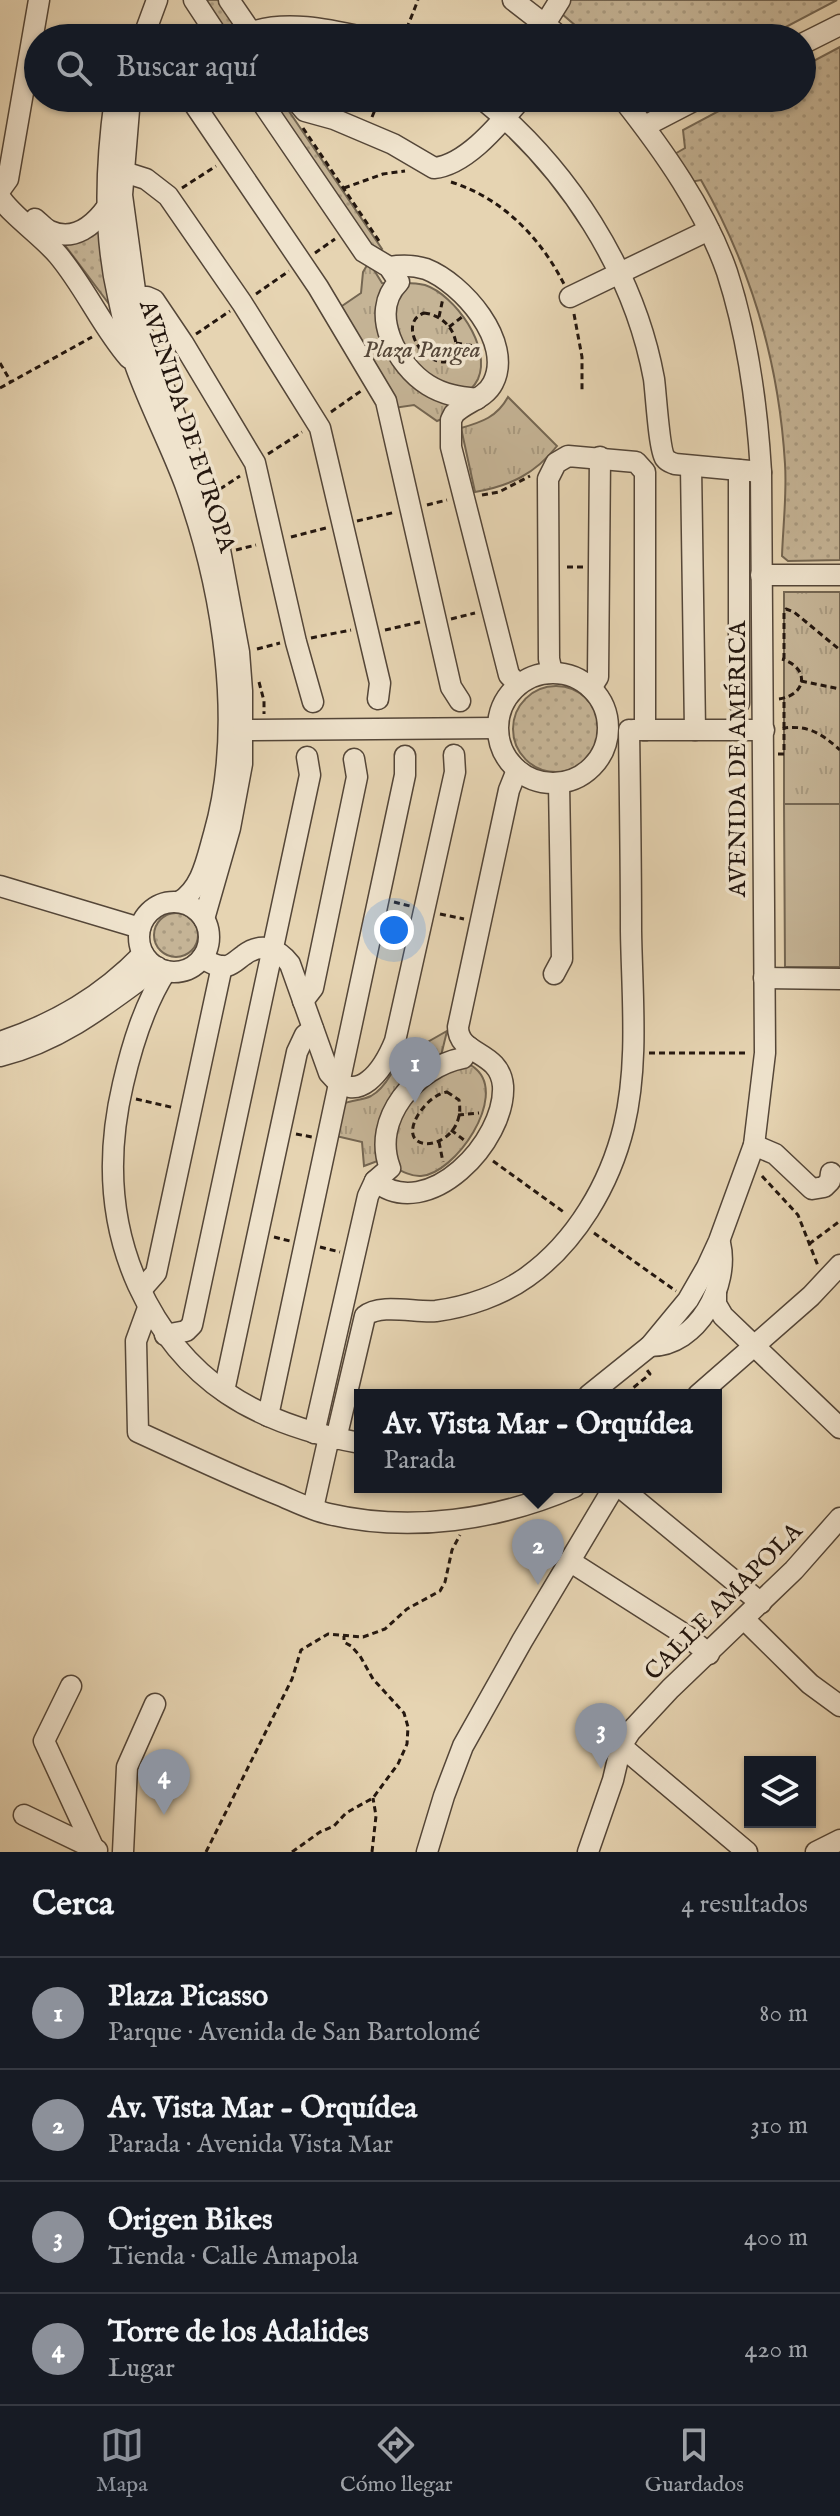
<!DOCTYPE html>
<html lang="es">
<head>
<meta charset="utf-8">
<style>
	body { margin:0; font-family:"IM FELL English",serif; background:#242831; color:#f1f3f6 }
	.controls { position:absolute; right:24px; bottom:24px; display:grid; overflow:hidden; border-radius:0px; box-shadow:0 2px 6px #0004 }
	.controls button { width:72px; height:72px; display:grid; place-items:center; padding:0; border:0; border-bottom:2px solid #363941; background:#171b24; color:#f1f3f6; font:40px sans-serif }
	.you { position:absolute; left:394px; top:930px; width:28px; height:28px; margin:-20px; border:6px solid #fff; border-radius:50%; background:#1a73e8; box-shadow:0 0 0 12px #1a73e833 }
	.badge { display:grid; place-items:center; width:52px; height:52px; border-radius:50%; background:#8c9099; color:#fff; font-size:26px; font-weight:700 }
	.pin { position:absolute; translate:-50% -66px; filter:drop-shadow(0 2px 4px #0008) }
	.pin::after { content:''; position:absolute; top:42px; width:28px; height:24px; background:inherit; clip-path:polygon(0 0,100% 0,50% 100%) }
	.popup { position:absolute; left:354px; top:1389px; width:368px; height:104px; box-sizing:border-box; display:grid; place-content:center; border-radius:0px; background:#171b24; filter:drop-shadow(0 2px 6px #0005); font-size:26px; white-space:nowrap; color:#9ea1a6 }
	.popup b { font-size:30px; color:#f1f3f6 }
	.popup::after { content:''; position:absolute; left:50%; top:100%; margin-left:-16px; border:16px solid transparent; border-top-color:#171b24 }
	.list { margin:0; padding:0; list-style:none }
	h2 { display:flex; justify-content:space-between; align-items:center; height:104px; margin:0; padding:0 32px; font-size:34px }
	h2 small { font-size:26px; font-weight:400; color:#9ea1a6 }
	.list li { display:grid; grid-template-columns:52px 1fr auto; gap:24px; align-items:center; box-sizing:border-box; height:112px; padding:0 32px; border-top:2px solid #363941 }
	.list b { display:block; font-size:30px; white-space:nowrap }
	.list p { margin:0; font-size:26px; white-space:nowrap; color:#9ea1a6 }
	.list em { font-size:26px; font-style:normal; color:#9ea1a6 }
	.icon { flex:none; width:44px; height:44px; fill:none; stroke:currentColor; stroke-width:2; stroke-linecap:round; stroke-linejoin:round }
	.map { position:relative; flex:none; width:840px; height:1852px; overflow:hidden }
	.search { position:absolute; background:#171b24; box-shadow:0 2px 6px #0004; left:24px; right:24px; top:24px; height:88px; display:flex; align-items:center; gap:20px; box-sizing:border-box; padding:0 28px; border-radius:44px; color:#9ea1a6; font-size:30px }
	.sheet { height:552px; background:#171b24 }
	nav { display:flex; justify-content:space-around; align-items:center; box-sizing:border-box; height:112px; border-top:2px solid #363941; background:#171b24; font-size:22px; color:#9ea1a6 }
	nav a { display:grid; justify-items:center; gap:4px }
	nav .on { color:#8c9099 }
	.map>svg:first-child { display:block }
	.grass { fill:url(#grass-dots); stroke:#746652; stroke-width:2 }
	.park { fill:url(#park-tufts); stroke:#746652; stroke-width:2 }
	.pitch { fill:#c5b496; stroke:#746652; stroke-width:2 }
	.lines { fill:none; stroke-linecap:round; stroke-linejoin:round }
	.minor-casing { stroke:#544638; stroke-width:23 }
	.path { stroke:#24170f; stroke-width:3; stroke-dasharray:6 4; stroke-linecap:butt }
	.minor { stroke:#efe3cd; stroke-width:20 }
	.labels { text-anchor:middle; stroke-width:7; stroke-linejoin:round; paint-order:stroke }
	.park-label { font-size:24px; font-style:italic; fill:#544638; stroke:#efe3cd }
	.street-label { font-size:24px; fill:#24170f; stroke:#efe3cd }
</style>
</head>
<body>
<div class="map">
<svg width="840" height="1852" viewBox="0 0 840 1852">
	<defs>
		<pattern id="grass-dots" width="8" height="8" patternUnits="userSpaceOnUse" patternTransform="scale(2)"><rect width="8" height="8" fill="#c5b496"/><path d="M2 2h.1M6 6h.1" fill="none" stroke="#a99a80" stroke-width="1.8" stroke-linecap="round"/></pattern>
		<pattern id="park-tufts" width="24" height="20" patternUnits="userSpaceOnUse" patternTransform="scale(2)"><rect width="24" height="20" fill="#c5b496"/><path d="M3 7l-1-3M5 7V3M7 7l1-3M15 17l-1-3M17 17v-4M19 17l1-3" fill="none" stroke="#a99a80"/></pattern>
	</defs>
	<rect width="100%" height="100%" fill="#e6d4b2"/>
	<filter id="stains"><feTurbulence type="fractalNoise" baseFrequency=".0025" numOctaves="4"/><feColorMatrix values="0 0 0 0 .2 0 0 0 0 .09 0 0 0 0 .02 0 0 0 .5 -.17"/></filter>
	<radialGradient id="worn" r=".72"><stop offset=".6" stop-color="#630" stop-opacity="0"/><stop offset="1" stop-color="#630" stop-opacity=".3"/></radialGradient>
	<!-- grass -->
	<g class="grass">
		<path d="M203 0H218L243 35 239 38H225Z"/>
		<path d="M570 0H837L765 38H590L562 14Z"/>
		<path d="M840 47V560L788 561 782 556C783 526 787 494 785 464 779 362 752 269 701 180L690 182 673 155 685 148 683 130 743 98H802V67Z"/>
		<path d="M266 98H280L382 249 373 254Z"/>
		<path d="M100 226 112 308 61 240Z"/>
		<circle cx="556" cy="729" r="43"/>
		<circle cx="176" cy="935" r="22"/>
	</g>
	<!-- park -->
	<g class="park">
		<path d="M369 262 382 283C396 284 410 281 425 285 455 295 492 347 478 379 469 398 450 395 442 419L437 421 414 405 394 408 339 308 361 293 363 272Z"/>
		<path d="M508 397 557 446C535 474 510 486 475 492L461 428C482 422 497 417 508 397Z"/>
		<rect x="784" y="592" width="56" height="212"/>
		<path d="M447 1031 440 1060C452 1061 467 1060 476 1069 508 1097 455 1174 421 1176 407 1177 393 1165 380 1160L364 1166 362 1142 336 1136 345 1103C353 1100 363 1100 371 1096 389 1086 399 1058 407 1040L424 1044Z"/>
	</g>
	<!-- pitch -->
	<path class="pitch" d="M784 804H840V967H785Z"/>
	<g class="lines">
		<!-- minor casing -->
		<g class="minor-casing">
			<g id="minor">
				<path d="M194 0 219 38"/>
				<path d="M229 0 255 38"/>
				<path d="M513 0 562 38"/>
				<path d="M545 24 560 0"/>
				<path d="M252 32C288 20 330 30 367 38"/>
				<path d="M143 38 157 0"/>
				<path d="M802 44 840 25"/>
				<path d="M115 98C106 164 103 231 118 296 123 319 128 344 136 367 150 406 170 444 185 484 223 589 245 725 214 834 207 858 202 889 179 902"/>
				<path d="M130 98 122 195 140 327 200 479 218 539 239 652 242 691V764L230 828 204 919"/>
				<path d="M190 98 318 287 386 401 451 687 460 701"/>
				<path d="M259 98 364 252 389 267 399 282C368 312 397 366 428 385 444 395 459 397 477 399"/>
				<path d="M294 98 305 111 334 119 393 144 434 168C467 165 501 122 522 98"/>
				<path d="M481 98C567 167 634 270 654 379 656 394 659 449 665 458 668 462 670 462 675 464L761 472"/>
				<path d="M645 126 699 98"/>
				<path d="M124 172 146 179 168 196 242 303 320 428 380 683 378 699"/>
				<path d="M0 190 8 179 39 0"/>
				<path d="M0 197C10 214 43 237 58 255 85 287 102 327 129 358"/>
				<path d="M35 219C39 222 45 229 50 231 74 242 94 225 107 207"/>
				<path d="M389 267C401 265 414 265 426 269 462 283 514 342 493 383 485 399 465 402 454 414L451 420V447L509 675 518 684"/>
				<path d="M135 297H147L154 300 183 343 255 463 296 642 313 702"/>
				<path d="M570 297 709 230"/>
				<path d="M691 466 695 730"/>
				<path d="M739 470V703"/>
				<path d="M761 575H840"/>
				<path d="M552 672 549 659 548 479 556 463 568 456 636 462 645 472V730"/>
				<circle cx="553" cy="728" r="55"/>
				<path d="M591 688 598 677 600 457"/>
				<path d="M243 730 497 728"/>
				<path d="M633 730H764"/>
				<path d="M0 886 140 928"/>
				<circle cx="174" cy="937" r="35"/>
				<path d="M202 958C210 962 217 968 227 966 234 964 238 959 244 955 261 942 278 948 290 964L329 1073C358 1109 384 1068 395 1041L455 772 454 755"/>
				<path d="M166 971C144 1005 132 1045 123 1084 107 1152 109 1221 138 1285 183 1383 257 1424 360 1443"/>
				<path d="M554 974 562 959 559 783"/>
				<path d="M764 978 840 979"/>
				<path d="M303 1001 313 988 357 777 354 759"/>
				<path d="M0 1042C57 1023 102 996 143 954"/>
				<path d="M0 1056C61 1041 107 1004 157 967"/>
				<path d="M754 1145 775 1154 812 1189 824 1187 830 1181 831 1173"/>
				<path d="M375 1181C428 1224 506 1141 503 1086 500 1050 458 1056 458 1027L509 790 517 770"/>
				<path d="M141 1290 156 1273 222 966"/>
				<path d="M716 1292V1304L723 1316 840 1428"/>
				<path d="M148 1308 136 1341 138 1432C184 1453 230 1475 277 1494 294 1501 311 1510 329 1514 411 1533 498 1520 574 1487"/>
				<path d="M165 1335 186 1331 192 1325 310 775 307 757"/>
				<path d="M650 1346C698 1346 730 1285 720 1243"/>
				<path d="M224 1391 297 1052 305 1035 313 1029"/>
				<path d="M589 1395 650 1346 688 1300 707 1267 719 1241 754 1145 765 1053 761 472C757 403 748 337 727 272 705 209 663 150 622 98"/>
				<path d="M698 1395 811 1296 840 1265"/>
				<path d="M268 1416 405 775V756"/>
				<path d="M314 1433 368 1196 375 1181 390 1168C371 1119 416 1067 463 1058L469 1047"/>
				<path d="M336 1439 365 1316C380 1303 416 1313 436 1311 467 1307 502 1295 527 1277 576 1242 610 1184 624 1126 639 1063 632 995 631 931 631 864 630 797 629 730"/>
				<path d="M620 1487 761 1603"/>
				<path d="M313 1508 329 1437"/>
				<path d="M571 1562 687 1636 709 1654"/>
				<path d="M744 1619 810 1684 840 1706"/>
				<path d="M71 1686 44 1741 94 1849"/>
				<path d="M621 1746 747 1852"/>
				<path d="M24 1815 97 1850"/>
				<path d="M123 1852 127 1767 155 1704"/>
				<path d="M427 1852 444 1796 463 1746 522 1641 614 1487"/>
				<path d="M588 1852 613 1780 621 1746 630 1732 670 1689 794 1570 840 1518"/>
				<path d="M816 1852 840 1840"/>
			</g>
		</g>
		<!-- path -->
		<g class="path">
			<path d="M403 38 418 0"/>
			<path d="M372 117 380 98"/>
			<path d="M303 128 379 241"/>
			<path d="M451 182C502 198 540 237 564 284"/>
			<path d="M182 188 216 166"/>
			<path d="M344 188 383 174 405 171"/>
			<path d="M315 253 335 239"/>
			<path d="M256 294 289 271"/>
			<path d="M424 313C447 315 465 341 451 361 424 369 396 323 424 313Z"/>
			<path d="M574 314 582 357V393"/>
			<path d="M439 317 443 298"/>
			<path d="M449 327 462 317"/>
			<path d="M196 334 230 311"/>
			<path d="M456 343 476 346"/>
			<path d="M0 363 11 382"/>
			<path d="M0 388 92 337"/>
			<path d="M331 412 361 391"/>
			<path d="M268 454 302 432"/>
			<path d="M220 489 240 476"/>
			<path d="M482 495 499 492 530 476"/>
			<path d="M427 505 447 500"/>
			<path d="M357 521 396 512"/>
			<path d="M291 537 326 528"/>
			<path d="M236 550 256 545"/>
			<path d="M567 567H583"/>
			<path d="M451 619 475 613"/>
			<path d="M385 630 420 622"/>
			<path d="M311 638 351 630"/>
			<path d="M257 649 280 643"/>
			<path d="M784 659V612L786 609 794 612 840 650"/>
			<path d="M801 681 840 689"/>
			<path d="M259 682 264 701V714"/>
			<path d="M779 699C807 695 810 668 782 659"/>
			<path d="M784 728V699"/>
			<path d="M778 754H784V728C809 725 822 734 840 750"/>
			<path d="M394 902 410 906"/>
			<path d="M440 914 464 919"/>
			<path d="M649 1053H749"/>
			<path d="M447 1092 459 1100C468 1151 392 1159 418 1115 425 1104 435 1094 447 1092Z"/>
			<path d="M136 1099 175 1108"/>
			<path d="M458 1115 479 1113"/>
			<path d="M451 1130 464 1140"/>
			<path d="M296 1134 312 1137"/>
			<path d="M439 1142 443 1162"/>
			<path d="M493 1161 565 1213"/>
			<path d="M762 1176 798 1215 818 1266"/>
			<path d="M594 1233 676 1291"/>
			<path d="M274 1237 290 1241"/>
			<path d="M809 1244 840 1221"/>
			<path d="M320 1247 340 1252"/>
			<path d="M639 1395 633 1388 650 1374 647 1370"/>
			<path d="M206 1852 292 1679 301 1650 328 1634 363 1637 385 1629 407 1609 440 1591 445 1582 452 1550 460 1535"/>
			<path d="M292 1852 320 1832 334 1826 346 1813 373 1798 398 1764 407 1744 408 1727 404 1713 373 1679 360 1656 351 1646 344 1642V1636"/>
			<path d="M372 1852 376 1816 373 1798"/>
		</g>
		<!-- minor -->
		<use href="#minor" class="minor"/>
	</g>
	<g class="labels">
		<!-- park labels -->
		<g class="park-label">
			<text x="422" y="357">Plaza Pangea</text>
		</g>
		<!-- street labels -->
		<g class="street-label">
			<text transform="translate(188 426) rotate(72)" y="8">AVENIDA DE EUROPA</text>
			<text transform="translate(737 759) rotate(-90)" y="8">AVENIDA DE AMÉRICA</text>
			<text transform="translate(723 1601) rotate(-45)" y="8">CALLE AMAPOLA</text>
		</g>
	</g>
	<rect width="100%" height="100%" filter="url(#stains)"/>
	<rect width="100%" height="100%" fill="url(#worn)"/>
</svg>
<div class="controls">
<button><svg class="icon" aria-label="layers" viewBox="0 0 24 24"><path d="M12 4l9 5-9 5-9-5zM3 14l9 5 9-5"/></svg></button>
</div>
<div class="you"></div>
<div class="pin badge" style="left:415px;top:1103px">1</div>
<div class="pin badge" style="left:538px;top:1585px">2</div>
<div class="popup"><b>Av. Vista Mar - Orquídea</b>Parada</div>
<div class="pin badge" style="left:601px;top:1769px">3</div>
<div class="pin badge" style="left:164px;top:1815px">4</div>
<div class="search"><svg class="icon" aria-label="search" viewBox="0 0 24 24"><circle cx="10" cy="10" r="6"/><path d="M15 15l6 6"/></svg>Buscar aquí</div>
</div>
<section class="sheet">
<h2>Cerca<small>4 resultados</small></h2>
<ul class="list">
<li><span class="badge">1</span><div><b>Plaza Picasso</b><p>Parque · Avenida de San Bartolomé</p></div><em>80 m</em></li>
<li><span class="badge">2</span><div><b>Av. Vista Mar - Orquídea</b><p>Parada · Avenida Vista Mar</p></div><em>310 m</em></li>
<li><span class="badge">3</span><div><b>Origen Bikes</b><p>Tienda · Calle Amapola</p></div><em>400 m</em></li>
<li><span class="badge">4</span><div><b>Torre de los Adalides</b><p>Lugar</p></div><em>420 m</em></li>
</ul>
</section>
<nav>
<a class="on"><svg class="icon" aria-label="map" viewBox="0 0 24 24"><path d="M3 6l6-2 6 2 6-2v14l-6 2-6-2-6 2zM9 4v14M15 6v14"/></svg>Mapa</a>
<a><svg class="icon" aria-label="directions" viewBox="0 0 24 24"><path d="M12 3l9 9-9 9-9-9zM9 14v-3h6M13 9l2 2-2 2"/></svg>Cómo llegar</a>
<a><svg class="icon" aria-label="saved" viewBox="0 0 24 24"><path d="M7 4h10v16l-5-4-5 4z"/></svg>Guardados</a>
</nav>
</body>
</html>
